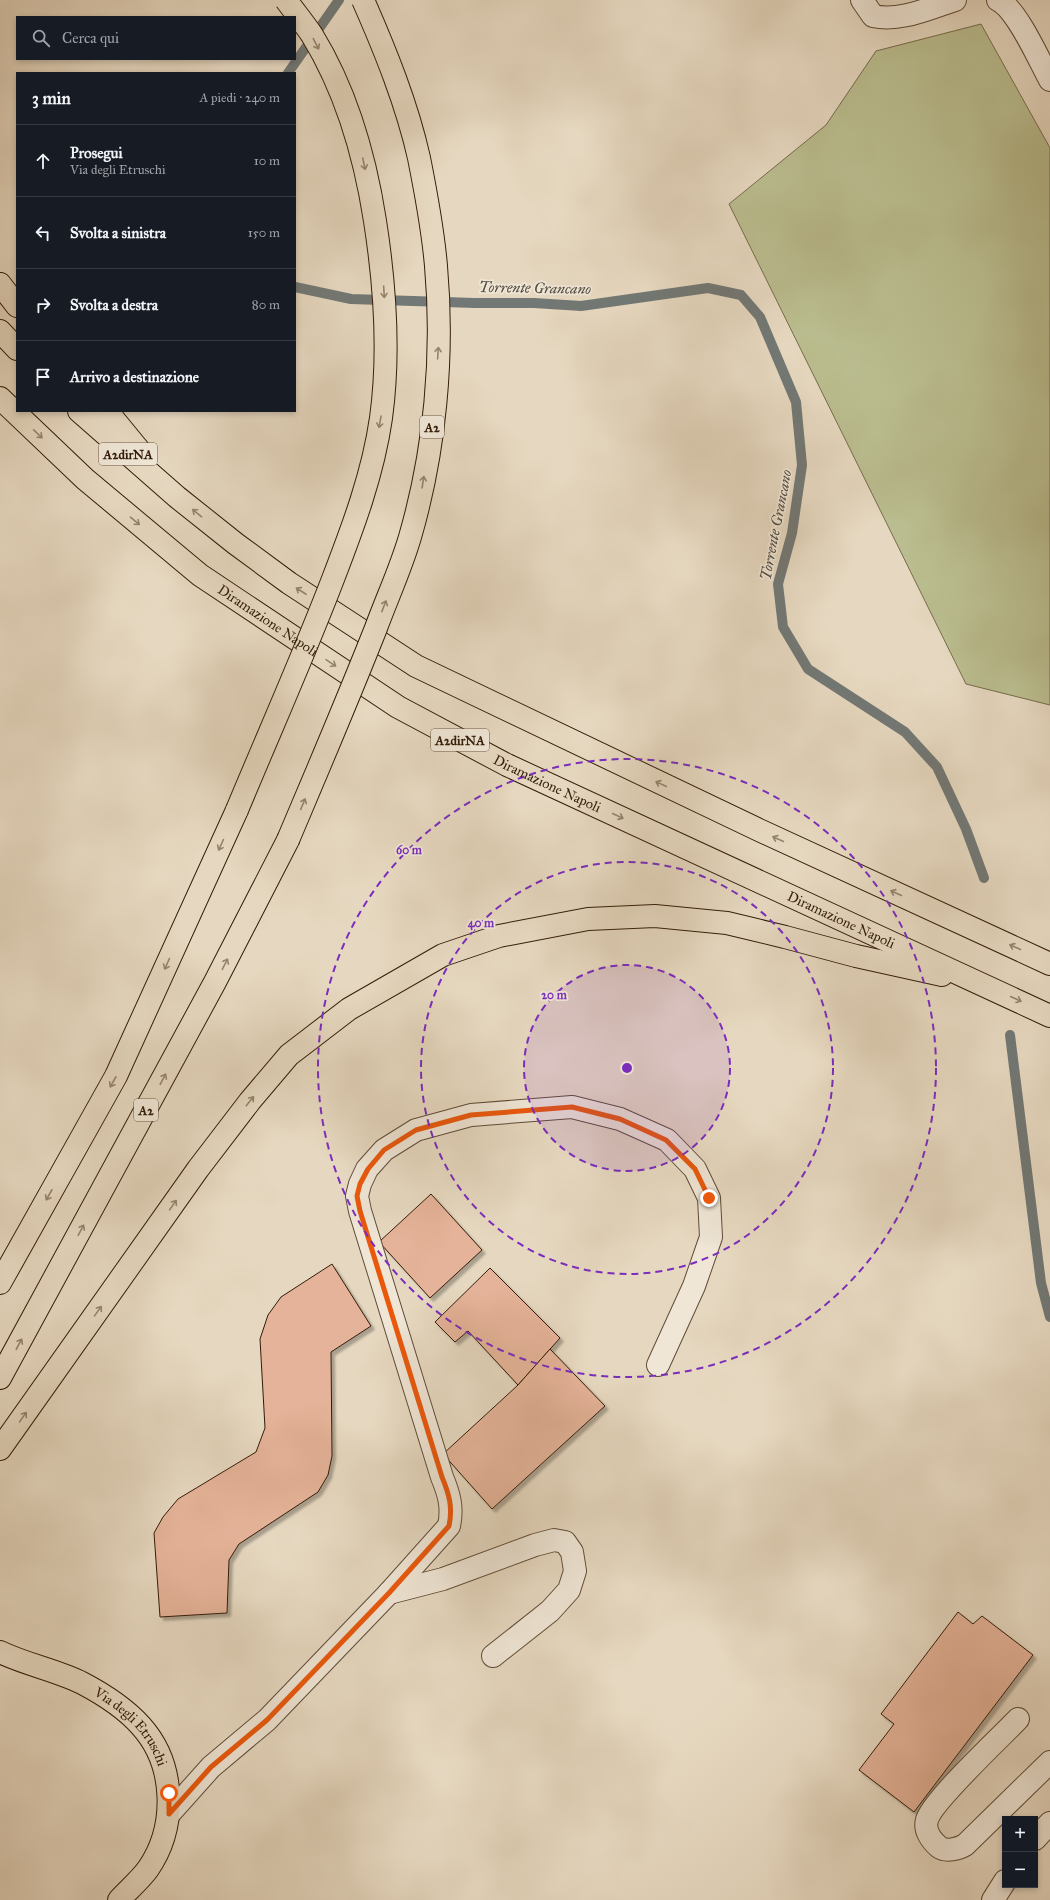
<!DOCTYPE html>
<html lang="it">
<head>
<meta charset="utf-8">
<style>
	body { margin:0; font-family:"IM FELL Great Primer",serif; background:#20242c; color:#f1f3f6 }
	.controls { position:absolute; right:12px; bottom:12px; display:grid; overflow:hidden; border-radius:0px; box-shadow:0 2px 6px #0003 }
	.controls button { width:36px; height:36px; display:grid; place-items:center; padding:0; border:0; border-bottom:1px solid #363941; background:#171b24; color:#f1f3f6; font:20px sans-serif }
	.stop { position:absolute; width:12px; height:12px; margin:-9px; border:3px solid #ea580c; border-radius:50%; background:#fff }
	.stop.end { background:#ea580c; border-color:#fff; box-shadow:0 1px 4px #0008 }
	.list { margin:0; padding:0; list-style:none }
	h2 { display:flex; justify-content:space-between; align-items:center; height:52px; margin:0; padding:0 16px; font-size:17px }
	h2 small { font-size:13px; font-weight:400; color:#9ea1a6 }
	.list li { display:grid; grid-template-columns:26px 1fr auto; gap:12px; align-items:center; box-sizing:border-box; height:72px; padding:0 16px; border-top:1px solid #363941 }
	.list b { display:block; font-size:15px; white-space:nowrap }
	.list p { margin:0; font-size:13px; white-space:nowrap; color:#9ea1a6 }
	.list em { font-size:13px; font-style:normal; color:#9ea1a6 }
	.icon { flex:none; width:22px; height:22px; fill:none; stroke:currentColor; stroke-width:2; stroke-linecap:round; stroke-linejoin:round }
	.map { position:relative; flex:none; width:1050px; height:1900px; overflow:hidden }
	.search { position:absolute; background:#171b24; box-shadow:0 2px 6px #0003; left:16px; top:16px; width:280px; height:44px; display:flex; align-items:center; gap:10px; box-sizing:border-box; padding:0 14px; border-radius:0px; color:#9ea1a6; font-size:15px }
	.panel { position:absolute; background:#171b24; box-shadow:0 2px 6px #0003; left:16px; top:72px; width:280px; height:340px; border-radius:0px }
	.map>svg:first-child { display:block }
	.green { fill:#babd8f; stroke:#766c4c }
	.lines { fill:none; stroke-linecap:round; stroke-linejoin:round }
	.stream { stroke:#727875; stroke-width:10 }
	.building { fill:#e5b399; stroke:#331c08; filter:url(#shadow) }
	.minor-casing { stroke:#604b36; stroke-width:24 }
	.major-casing { stroke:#331c08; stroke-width:24 }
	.highway-casing { stroke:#331c08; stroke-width:24 }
	.minor { stroke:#efe6d6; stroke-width:22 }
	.major { stroke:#e6d8c0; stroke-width:22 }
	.highway { stroke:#e6d8c0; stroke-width:22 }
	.highway-bridge-casing { stroke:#331c08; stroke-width:24; stroke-linecap:butt }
	.highway-bridge { stroke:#e6d8c0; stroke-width:22 }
	.oneway { stroke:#95836d }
	.route { stroke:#ea580c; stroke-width:5 }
	.ring { fill:none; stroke:#7b2cbf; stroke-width:2; stroke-dasharray:7 5 }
	.labels { text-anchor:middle; stroke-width:3.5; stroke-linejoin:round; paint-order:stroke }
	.shield { fill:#efe6d6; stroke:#6b5946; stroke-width:1 }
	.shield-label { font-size:13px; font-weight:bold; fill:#331c08 }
	.street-label { font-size:14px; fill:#331c08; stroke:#efe6d6 }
	.water-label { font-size:15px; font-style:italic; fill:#524a3f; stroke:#efe6d6 }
	.centre { fill:#7b2cbf; stroke:#efe6d6; stroke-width:2 }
	.ring-label { font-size:12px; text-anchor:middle; font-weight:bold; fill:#7b2cbf; stroke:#efe6d6; stroke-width:3.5; stroke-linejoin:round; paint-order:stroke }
</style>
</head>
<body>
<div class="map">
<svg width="1050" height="1900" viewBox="0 0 1050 1900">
	<defs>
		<filter id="shadow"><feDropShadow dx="3.5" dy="3.5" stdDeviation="1" flood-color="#0004"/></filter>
	</defs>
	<rect width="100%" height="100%" fill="#e6d8c0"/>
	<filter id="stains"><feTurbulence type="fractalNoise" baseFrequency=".005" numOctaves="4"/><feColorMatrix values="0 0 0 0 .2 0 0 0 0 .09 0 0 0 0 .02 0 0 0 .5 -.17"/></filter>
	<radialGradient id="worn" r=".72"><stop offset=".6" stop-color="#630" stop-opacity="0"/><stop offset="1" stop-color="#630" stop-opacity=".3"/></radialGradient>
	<!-- green -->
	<path class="green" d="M981 24 1050 148V705L966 684 729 204 826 125 876 51Z"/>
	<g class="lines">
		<!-- stream -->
		<g class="stream">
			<path d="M288 73 339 0"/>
			<path d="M295 287 351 299 475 303H534L581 306 708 288 741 295 760 317 796 402 802 465 792 533 778 584 783 627 808 669 905 732 937 767 966 829 984 878"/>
			<path d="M1010 1035 1041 1283 1050 1317"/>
		</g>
	</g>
	<!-- building -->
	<g class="building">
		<path d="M431 1194 482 1250 430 1298 379 1242Z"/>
		<path d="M332 1264 371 1326 331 1352 332 1456 328 1475 318 1492 239 1544 229 1560 227 1613 160 1617 154 1533 163 1517 178 1499 256 1452 265 1428 260 1339 268 1315 281 1297Z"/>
		<path d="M490 1268 560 1338 518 1385 468 1331 455 1342 435 1322Z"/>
		<path d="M550 1349 605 1406 492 1509 443 1454 518 1385Z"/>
		<path d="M958 1612 973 1624 982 1616 1033 1655 914 1812 859 1770 894 1724 881 1714Z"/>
	</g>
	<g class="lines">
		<!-- minor casing -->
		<g class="minor-casing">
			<g id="minor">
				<path d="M862 0 873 16C901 22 929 8 955 0"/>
				<path d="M998 0C1017 9 1039 60 1050 80"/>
				<path d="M389 1593 443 1579 535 1545 554 1540 565 1542 572 1552 575 1571 569 1590 550 1611 493 1656"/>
				<path d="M1018 1719C1001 1737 932 1801 927 1820 924 1830 931 1840 939 1847 946 1852 958 1849 965 1845L1050 1762"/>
				<path d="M169 1814 211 1767 267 1720 389 1593 449 1526C453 1507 449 1494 442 1477L360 1211 357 1196 360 1184 367 1169 384 1150 416 1130 471 1115 572 1107 620 1119 667 1140 695 1169 709 1198 711 1237 694 1286 658 1365"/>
				<path d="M1035 1839 1050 1823"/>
				<path d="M993 1900 1005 1881"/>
			</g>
		</g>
		<!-- major casing -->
		<g class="major-casing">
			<g id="major">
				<path id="s1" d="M0 1652C27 1665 56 1670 82 1683 103 1694 125 1708 141 1726 176 1765 177 1827 148 1869 140 1880 128 1890 119 1900"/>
			</g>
		</g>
		<!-- highway casing -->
		<g class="highway-casing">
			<g id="highway">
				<path d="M0 284 17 306"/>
				<path d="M0 331 17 349"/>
				<path id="s2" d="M0 398 85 479 200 575 398 707 507 765 1050 1016"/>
				<path d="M79 411 177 497 236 544 289 583 416 666 759 830 1050 964"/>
				<path d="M107 411 139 450"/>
				<path d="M0 1283 116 1076 237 810"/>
				<path d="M0 1378 215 982 288 840"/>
				<path d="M0 1449 198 1169 250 1101 289 1055 349 1009 443 955 499 936 588 919 655 916 727 923 785 937 856 956 942 975"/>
			</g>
		</g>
		<!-- minor -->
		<use href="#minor" class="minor"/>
		<!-- major -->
		<use href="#major" class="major"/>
		<!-- highway -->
		<use href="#highway" class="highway"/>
		<!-- highway-bridge casing -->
		<g class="highway-bridge-casing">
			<g id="highway-bridge">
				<path d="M237 810C269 733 303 657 333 579 353 527 373 474 381 418 390 353 385 285 375 221 365 156 347 92 312 35 304 23 294 11 286 0"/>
				<path d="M288 840C318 769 348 699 376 628 387 598 401 568 410 537 435 451 444 356 436 266 433 231 426 193 419 158 407 104 385 50 363 0"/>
			</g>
		</g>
		<!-- highway-bridge -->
		<use href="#highway-bridge" class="highway-bridge"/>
	</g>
	<!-- one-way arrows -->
	<defs><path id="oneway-shaft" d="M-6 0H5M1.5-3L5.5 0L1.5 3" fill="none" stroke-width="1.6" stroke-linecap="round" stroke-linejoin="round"/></defs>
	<g class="oneway">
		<use href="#oneway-shaft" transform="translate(316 44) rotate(63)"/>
		<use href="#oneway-shaft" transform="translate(364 164) rotate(78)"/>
		<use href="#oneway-shaft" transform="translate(384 292) rotate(87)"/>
		<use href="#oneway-shaft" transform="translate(438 353) rotate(-86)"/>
		<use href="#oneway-shaft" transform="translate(380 422) rotate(100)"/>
		<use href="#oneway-shaft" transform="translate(38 434) rotate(44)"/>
		<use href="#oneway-shaft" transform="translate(423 482) rotate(-81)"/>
		<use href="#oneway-shaft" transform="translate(197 513) rotate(-141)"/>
		<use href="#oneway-shaft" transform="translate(135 521) rotate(40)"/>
		<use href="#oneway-shaft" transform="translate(301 591) rotate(-147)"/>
		<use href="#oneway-shaft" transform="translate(384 606) rotate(-69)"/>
		<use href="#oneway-shaft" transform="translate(331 663) rotate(34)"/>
		<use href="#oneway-shaft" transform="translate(661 784) rotate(-155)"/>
		<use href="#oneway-shaft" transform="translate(303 804) rotate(-67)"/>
		<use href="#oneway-shaft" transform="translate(618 816) rotate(25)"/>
		<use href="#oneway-shaft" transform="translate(778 839) rotate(-156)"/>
		<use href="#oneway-shaft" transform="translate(221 845) rotate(114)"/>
		<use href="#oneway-shaft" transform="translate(896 893) rotate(-156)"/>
		<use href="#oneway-shaft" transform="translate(1015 947) rotate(-156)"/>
		<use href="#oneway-shaft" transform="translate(167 964) rotate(114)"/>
		<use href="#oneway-shaft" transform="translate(225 964) rotate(-63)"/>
		<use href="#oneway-shaft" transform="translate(1016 999) rotate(25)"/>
		<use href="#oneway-shaft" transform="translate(163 1079) rotate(-62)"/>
		<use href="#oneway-shaft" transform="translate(113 1082) rotate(119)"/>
		<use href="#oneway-shaft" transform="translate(250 1101) rotate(-51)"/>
		<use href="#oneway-shaft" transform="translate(49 1195) rotate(119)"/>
		<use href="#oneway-shaft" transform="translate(173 1205) rotate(-55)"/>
		<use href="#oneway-shaft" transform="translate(81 1230) rotate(-62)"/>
		<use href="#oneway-shaft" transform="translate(98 1311) rotate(-55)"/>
		<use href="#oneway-shaft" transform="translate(19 1344) rotate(-62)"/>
		<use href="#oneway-shaft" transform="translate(23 1417) rotate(-55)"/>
	</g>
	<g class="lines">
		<!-- route -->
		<path class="route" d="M169 1793V1814L211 1767 267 1720 389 1593 449 1526C453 1507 449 1494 442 1477L360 1211 357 1196 360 1184 368 1169 384 1150 416 1130 471 1115 572 1107 620 1119 666 1140 695 1169 709 1198"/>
	</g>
	<!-- distance rings -->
	<circle cx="627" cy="1068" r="103" fill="#7b2cbf" fill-opacity=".12"/>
	<g class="ring">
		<circle cx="627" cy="1068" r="103"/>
		<circle cx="627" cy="1068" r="206"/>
		<circle cx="627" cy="1068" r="309"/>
	</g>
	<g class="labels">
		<!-- shield labels -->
		<g class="shield">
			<rect x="420" y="416" width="24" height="22" rx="3"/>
			<rect x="99" y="443" width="58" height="22" rx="3"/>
			<rect x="431" y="729" width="58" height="22" rx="3"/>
			<rect x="134" y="1099" width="24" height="22" rx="3"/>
		</g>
		<g class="shield-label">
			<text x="432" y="432">A2</text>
			<text x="128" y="459">A2dirNA</text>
			<text x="460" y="745">A2dirNA</text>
			<text x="146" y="1115">A2</text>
		</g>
		<!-- street labels -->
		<g class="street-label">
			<text dy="5" stroke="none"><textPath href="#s2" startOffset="349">Diramazione Napoli</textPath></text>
			<text dy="5" stroke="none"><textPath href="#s2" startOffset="673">Diramazione Napoli</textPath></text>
			<text dy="5" stroke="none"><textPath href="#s2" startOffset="997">Diramazione Napoli</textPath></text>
			<text dy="5" stroke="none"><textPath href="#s1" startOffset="155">Via degli Etruschi</textPath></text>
		</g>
		<!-- water labels -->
		<g class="water-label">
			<text transform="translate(535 288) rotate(1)" y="5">Torrente Grancano</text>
			<text transform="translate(776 525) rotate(-79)" y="5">Torrente Grancano</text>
		</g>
	</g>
	<circle cx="627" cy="1068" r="6" class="centre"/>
	<g class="ring-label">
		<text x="409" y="854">60 m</text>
		<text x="481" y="927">40 m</text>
		<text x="554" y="999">20 m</text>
	</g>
	<rect width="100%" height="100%" filter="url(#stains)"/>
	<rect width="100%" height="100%" fill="url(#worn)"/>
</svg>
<div class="controls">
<button>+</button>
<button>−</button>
</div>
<div class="stop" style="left:169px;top:1793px"></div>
<div class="stop end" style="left:709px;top:1198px"></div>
<div class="search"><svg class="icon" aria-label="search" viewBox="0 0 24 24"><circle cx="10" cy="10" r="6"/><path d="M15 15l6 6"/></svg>Cerca qui</div>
<section class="panel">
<h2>3 min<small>A piedi · 240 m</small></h2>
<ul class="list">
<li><svg class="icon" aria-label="ahead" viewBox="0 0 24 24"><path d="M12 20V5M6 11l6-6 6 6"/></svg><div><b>Prosegui</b><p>Via degli Etruschi</p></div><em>10 m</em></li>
<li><svg class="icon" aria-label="left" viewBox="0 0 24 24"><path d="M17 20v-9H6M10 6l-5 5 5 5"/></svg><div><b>Svolta a sinistra</b></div><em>150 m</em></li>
<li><svg class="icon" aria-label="right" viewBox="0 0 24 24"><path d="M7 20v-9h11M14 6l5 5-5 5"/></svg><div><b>Svolta a destra</b></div><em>80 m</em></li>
<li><svg class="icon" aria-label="arrive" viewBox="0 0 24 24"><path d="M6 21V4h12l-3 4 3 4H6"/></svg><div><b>Arrivo a destinazione</b></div></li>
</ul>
</section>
</div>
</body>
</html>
